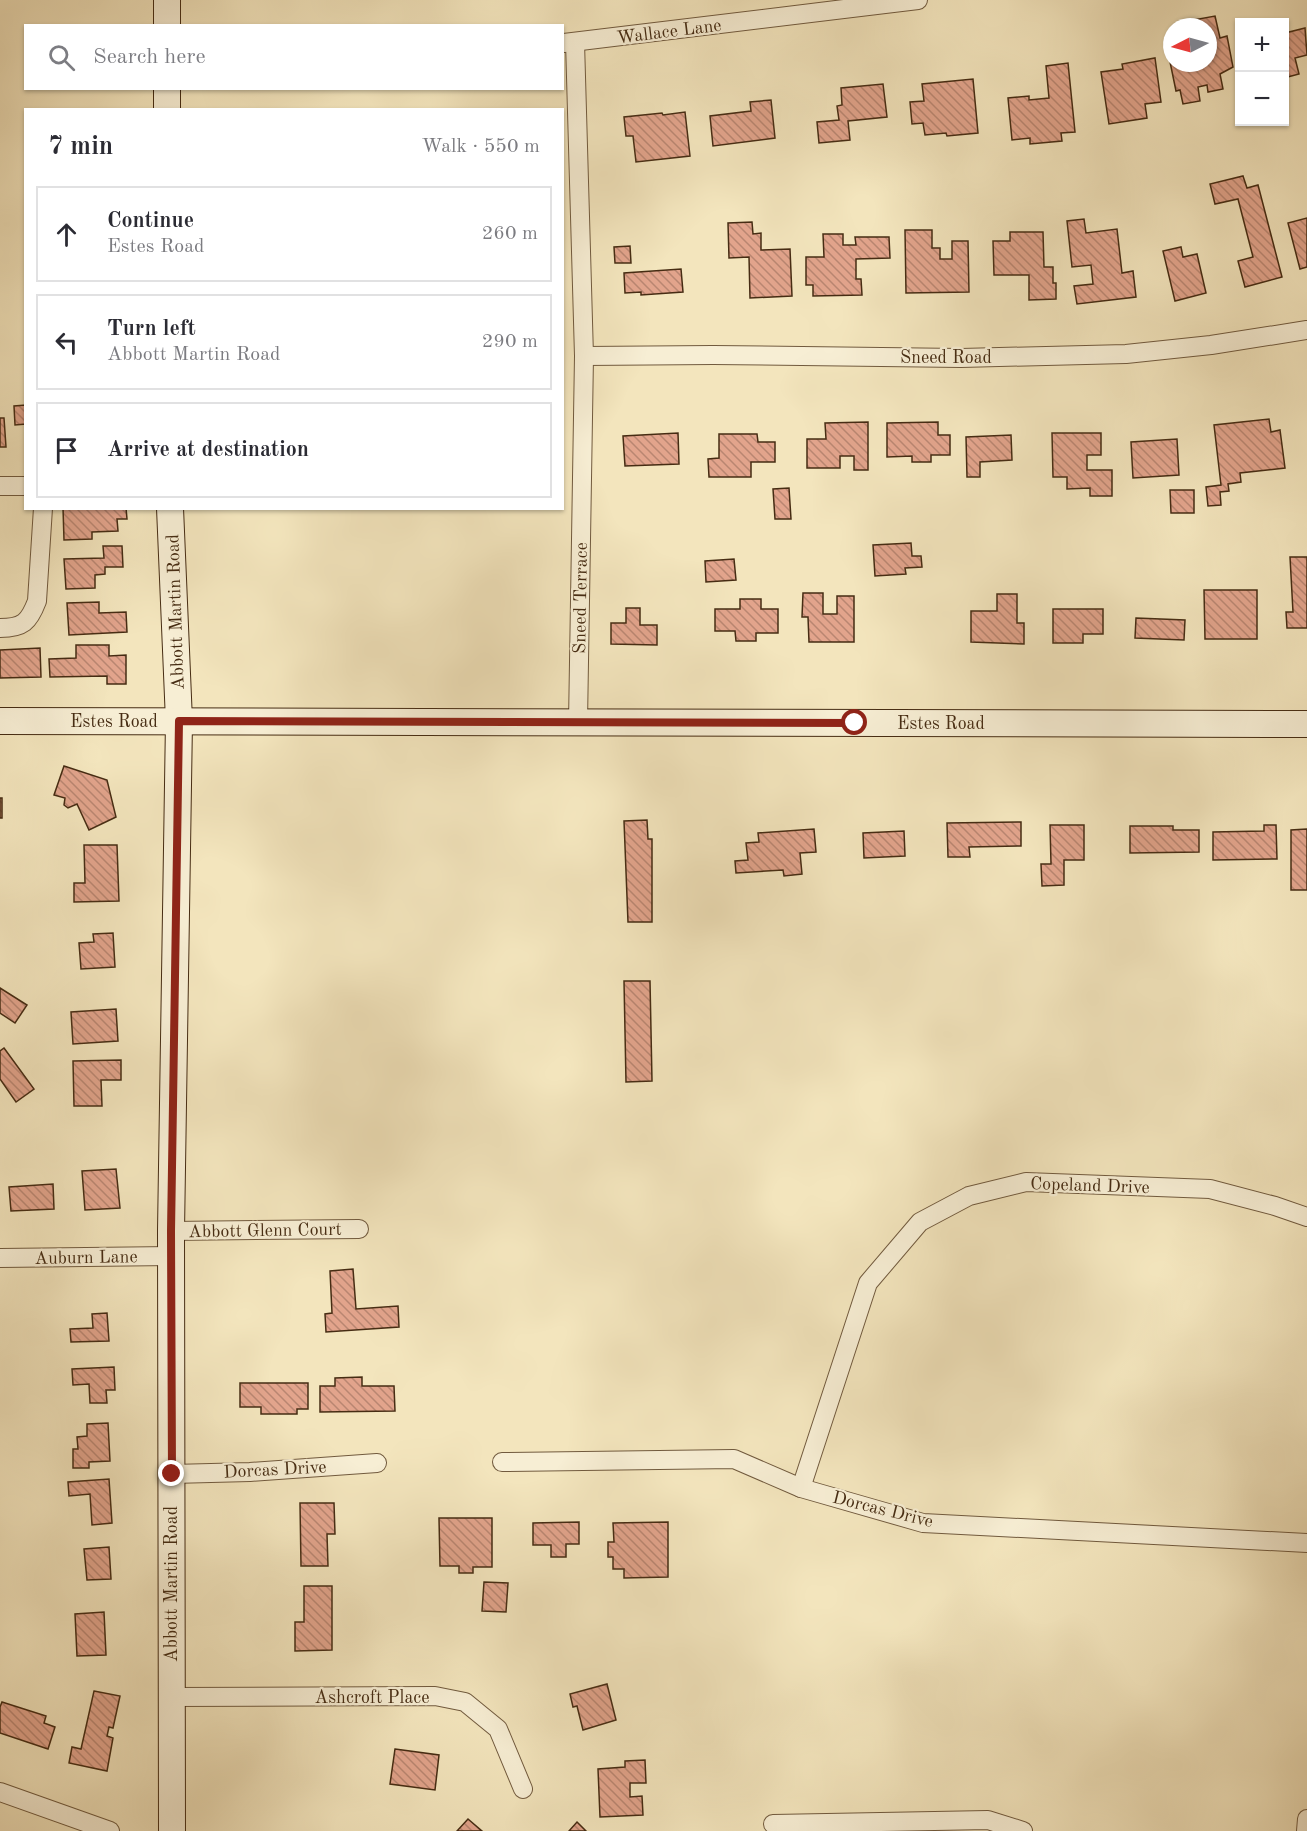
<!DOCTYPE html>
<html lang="en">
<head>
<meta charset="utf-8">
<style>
	body { margin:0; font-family:"Old Standard TT",serif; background:#f2f2f3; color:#2b2b33 }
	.controls { position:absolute; right:18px; top:18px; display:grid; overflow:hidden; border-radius:0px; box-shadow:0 2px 4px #0004 }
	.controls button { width:54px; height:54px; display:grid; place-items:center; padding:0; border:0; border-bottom:2px solid #e1e1e2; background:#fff; color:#2b2b33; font:30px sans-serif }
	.compass { position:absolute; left:1163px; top:18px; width:54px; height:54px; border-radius:50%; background:#fff; box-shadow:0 2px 4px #0004; rotate:264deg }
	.stop { position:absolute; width:18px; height:18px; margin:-14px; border:4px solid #8f2418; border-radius:50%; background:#fff }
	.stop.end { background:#8f2418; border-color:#fff; box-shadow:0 2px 6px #0008 }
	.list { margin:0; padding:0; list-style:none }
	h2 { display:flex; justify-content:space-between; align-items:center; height:78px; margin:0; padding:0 24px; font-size:26px }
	h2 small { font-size:20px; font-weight:400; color:#7c7c81 }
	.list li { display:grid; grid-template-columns:39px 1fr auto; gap:18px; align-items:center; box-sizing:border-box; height:96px; margin:0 12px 12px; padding:0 12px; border:2px solid #e1e1e2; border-radius:0px }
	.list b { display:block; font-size:22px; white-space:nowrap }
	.list p { margin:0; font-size:20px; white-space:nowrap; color:#7c7c81 }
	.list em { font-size:20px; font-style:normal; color:#7c7c81 }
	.icon { flex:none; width:33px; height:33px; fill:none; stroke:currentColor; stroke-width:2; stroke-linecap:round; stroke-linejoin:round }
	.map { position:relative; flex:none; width:1307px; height:1831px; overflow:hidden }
	.search { position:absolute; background:#fff; box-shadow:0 2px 4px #0004; left:24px; top:24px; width:540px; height:66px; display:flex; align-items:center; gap:15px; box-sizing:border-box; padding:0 21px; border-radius:0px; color:#7c7c81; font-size:22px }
	.panel { position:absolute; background:#fff; box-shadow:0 2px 4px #0004; left:24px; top:108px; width:540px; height:402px; border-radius:0px }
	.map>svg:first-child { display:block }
	.building { fill:url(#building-back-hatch); stroke:#462c13; stroke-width:1.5 }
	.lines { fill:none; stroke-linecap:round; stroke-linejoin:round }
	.street-casing { stroke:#715a3e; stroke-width:20 }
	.secondary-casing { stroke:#462c13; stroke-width:28 }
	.street { stroke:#f7eed4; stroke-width:18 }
	.secondary { stroke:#f7eed4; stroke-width:26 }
	.route { stroke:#8f2418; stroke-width:8 }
	.labels { text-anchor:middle; stroke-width:4.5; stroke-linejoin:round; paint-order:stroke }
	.street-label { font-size:18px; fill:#462c13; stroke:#f7eed4 }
</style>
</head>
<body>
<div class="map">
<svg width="1307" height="1831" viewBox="0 0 1307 1831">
	<defs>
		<pattern id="building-back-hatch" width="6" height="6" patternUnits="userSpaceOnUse" patternTransform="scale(1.5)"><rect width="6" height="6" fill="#e2a48c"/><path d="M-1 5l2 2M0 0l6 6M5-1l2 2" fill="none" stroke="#b98671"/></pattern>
	</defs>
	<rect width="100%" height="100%" fill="#f3e5bd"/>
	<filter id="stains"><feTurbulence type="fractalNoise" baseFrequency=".00333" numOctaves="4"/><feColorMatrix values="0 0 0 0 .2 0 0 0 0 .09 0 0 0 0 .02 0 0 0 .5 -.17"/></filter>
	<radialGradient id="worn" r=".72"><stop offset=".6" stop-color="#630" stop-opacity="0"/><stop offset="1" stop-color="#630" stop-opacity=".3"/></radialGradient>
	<!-- building -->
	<g class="building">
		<path d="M1215 16 1220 38 1227 36 1233 67 1220 74 1223 89 1208 92 1207 85 1198 87 1200 101 1183 104 1180 90 1176 91 1169 57 1172 56V63H1208V27H1194L1193 20Z"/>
		<path d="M1305 28 1307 55 1295 58 1299 74 1284 78V30L1285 33Z"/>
		<path d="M1155 58 1161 102 1145 104 1147 118 1109 124 1101 72 1123 69 1122 64Z"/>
		<path d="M1068 63 1075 132 1061 133 1062 141 1030 144V138L1012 140 1008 98 1029 96V100L1049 98 1046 66Z"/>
		<path d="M973 79 978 133 947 136 946 133 925 135 923 123 912 124 910 102 924 101 922 84Z"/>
		<path d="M883 84 887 117 848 121 850 140 819 143 817 122 839 120 837 106 842 105 841 88Z"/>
		<path d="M771 100 775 138 713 146 710 116 751 111 750 102Z"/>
		<path d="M685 112 690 156 636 162 633 136H626L624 117 662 113 663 115Z"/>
		<path d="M1243 176 1247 188 1258 185 1282 277 1245 287 1238 261 1253 257 1238 199 1215 204 1210 184Z"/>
		<path d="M1307 218V267L1300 269 1288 223Z"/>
		<path d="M1084 219 1086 233 1117 229 1122 273 1133 271 1136 297 1077 304 1074 286 1093 284 1091 265 1072 267 1067 221Z"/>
		<path d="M752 222 753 234 761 233V250L790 249 792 296 750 298 749 257 729 258 728 223Z"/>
		<path d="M905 230H932V248H940V259H952V241H968L969 292 906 293Z"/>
		<path d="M1010 232H1043L1044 267H1053V283H1056V299L1029 300V275H994L993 241H1010Z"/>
		<path d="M823 234H843V245H856L855 237H889L890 258 856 259V279H861L862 295 813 296V285H806V257H824Z"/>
		<path d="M630 246 631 263H615L614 247Z"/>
		<path d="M1181 247 1183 257 1197 254 1206 293 1175 301 1163 251Z"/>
		<path d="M681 269 683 292 641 295V292L625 293 624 273Z"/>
		<path d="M26 405V424L15 425 14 406Z"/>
		<path d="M0 418H4L6 447H0Z"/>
		<path d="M1269 419 1271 432 1280 430 1285 468 1240 473 1241 482 1228 484 1229 491 1220 492 1221 505 1208 506 1206 487 1221 485 1214 425Z"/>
		<path d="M868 422V470H854V456H840V468H807V439H826L825 423Z"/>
		<path d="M938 422V435H950V455H931V462H912V456L887 457V423Z"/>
		<path d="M678 433 679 464 625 466 623 436Z"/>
		<path d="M1052 433H1101V455H1087V470H1112V496H1090V488L1067 489V477H1053Z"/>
		<path d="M719 434H757L758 442H775V462H751V477H709L708 459 719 458Z"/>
		<path d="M1011 435 1012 460 980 462V477H967L966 437Z"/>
		<path d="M1177 439 1179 475 1133 478 1131 442Z"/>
		<path d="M789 488 791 519H775L773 489Z"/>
		<path d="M1170 490H1194V513H1171Z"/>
		<path d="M63 508H126L127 519H117L118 531 92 532V539L64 540Z"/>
		<path d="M911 543 912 556H921L922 567 905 568 906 574 875 576 873 545Z"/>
		<path d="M103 546H122L123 567H105V574L95 575V588L66 589 64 559 104 558Z"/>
		<path d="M1290 557H1307V628H1287L1286 612H1293Z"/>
		<path d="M734 559 736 580 706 582 705 561Z"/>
		<path d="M1204 590H1257V639H1205Z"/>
		<path d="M803 593H823V614H837V596H854V642H809L808 617H802Z"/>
		<path d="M997 594H1017V623H1024V644L971 642V611H997Z"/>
		<path d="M740 599H761V609H778V633H756V641H736L735 631H715V609H740Z"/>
		<path d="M99 602V613L126 612 127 632 69 635 67 603Z"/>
		<path d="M626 608H640V625H657V645L611 644V623H626Z"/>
		<path d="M1053 609H1103V634H1083V643H1053Z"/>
		<path d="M1136 618 1185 620 1184 640 1135 638Z"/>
		<path d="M76 645H109V656L126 655V684H107V676L50 677 49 659 76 658Z"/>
		<path d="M40 648 41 677 0 678V650Z"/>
		<path d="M64 766 107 780 116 817 89 830 77 804 68 808 64 805 65 798 54 795Z"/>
		<rect x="0" y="798" width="2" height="20"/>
		<path d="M647 820 648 839H652V922H628L624 821Z"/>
		<path d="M1021 822V846L969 847 970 857H948L947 823Z"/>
		<path d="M1050 825H1084V860H1064V885L1042 886 1041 864H1051Z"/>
		<path d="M1264 825H1276L1277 859 1213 860V832L1264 831Z"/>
		<path d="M1130 826H1173V830H1199V852L1130 853Z"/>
		<path d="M814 829 816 852 800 853 802 874 784 876 783 870 736 873 735 861 748 860 746 843 759 842 758 833Z"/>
		<path d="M1307 829V890H1291V830Z"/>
		<path d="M904 831 905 856 864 858 863 833Z"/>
		<path d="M84 845H117L119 901 74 902V883H85Z"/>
		<path d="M113 933 115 967 81 969 79 943 94 942 93 934Z"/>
		<path d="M624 981H650L652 1081 626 1082Z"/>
		<path d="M0 988 27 1005 15 1023 0 1013Z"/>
		<path d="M116 1009 118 1041 73 1044 71 1012Z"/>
		<path d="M4 1048 34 1089 16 1102 0 1079V1051Z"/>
		<path d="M121 1060V1080H101L102 1106H74L73 1061Z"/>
		<path d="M116 1169 120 1208 85 1210 82 1171Z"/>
		<path d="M53 1184 54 1209 11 1211 9 1187Z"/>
		<path d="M353 1269 356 1309 398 1306 399 1327 326 1332 325 1314 332 1313 330 1271Z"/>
		<path d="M107 1313 109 1341 71 1342 70 1329 93 1328 92 1314Z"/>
		<path d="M114 1367 115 1390H106L107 1403H90L89 1384 73 1385 72 1369Z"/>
		<path d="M362 1377V1386H394L395 1411 320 1412V1386H335V1378Z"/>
		<path d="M240 1383H308V1409H297V1414H261V1407H240Z"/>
		<path d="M108 1423 110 1461 89 1462V1468H73V1449H78L77 1437 87 1436V1424Z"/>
		<path d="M109 1479 112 1523 92 1525 90 1494 69 1496 68 1482Z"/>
		<path d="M300 1503H334L335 1534H327L328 1566H301Z"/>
		<path d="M439 1518H492V1567H473V1573H459V1566H440Z"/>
		<path d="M579 1522V1544H566V1557H551V1545H533V1523Z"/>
		<path d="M668 1522V1577L624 1578V1569H613V1557H608V1542H614L613 1523Z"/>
		<path d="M109 1547 111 1579 87 1580 84 1549Z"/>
		<path d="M484 1582 508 1583 506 1612 482 1611Z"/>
		<path d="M304 1586H332V1650L295 1651V1622H304Z"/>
		<path d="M104 1612 106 1655 77 1656 75 1614Z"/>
		<path d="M607 1684 616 1720 583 1730 577 1706 573 1707 570 1694Z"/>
		<path d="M94 1691 120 1696 113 1728 109 1727 107 1736 113 1738 107 1771 69 1763 72 1747 81 1749Z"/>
		<path d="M2 1702 46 1716 44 1723 55 1727 48 1749 0 1733V1707Z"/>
		<path d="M395 1749 439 1755 435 1790 390 1784Z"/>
		<path d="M645 1760 646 1783H630V1797L642 1796 643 1815 600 1817 598 1769 625 1767V1761Z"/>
		<path d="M468 1819 482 1831H457Z"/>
		<path d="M577 1822 586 1831H569Z"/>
	</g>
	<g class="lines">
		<!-- street casing -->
		<g class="street-casing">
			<g id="street">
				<path d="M575 42 584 356 578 723"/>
				<path d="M564 43 918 0"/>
				<path d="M584 356 713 355 961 358 1126 354 1211 345 1307 330"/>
				<path d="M0 486H26"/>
				<path d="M0 628C23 628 29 622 37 601L43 508"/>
				<path d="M171 1231 359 1229"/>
				<path d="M0 1258 172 1256"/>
				<path d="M502 1462 734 1459 801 1488 923 1523 1307 1543"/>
				<path d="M172 1474 250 1472 377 1463"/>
				<path d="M801 1488 868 1283 920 1222 969 1196 1026 1182 1210 1189 1275 1206 1307 1217"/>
				<path d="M171 1697 435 1696 465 1702 498 1729 523 1789"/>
				<path d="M0 1792 110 1831"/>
				<path d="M773 1824 988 1820 1023 1831"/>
				<path d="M1306 1831 1307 1819"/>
			</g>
		</g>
		<!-- secondary casing -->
		<g class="secondary-casing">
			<g id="secondary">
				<path d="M167 0V26"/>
				<path d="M167 88V110"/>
				<path d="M170 508 179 721 171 1231 172 1831"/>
				<path d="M0 721 1307 724"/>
			</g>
		</g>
		<!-- street -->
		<use href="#street" class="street"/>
		<!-- secondary -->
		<use href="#secondary" class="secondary"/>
	</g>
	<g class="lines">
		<!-- route -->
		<path class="route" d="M172 1474 171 1231 179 721 855 723"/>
	</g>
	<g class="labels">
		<!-- street labels -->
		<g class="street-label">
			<text transform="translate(669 31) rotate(-7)" y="6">Wallace Lane</text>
			<text x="946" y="363">Sneed Road</text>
			<text transform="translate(580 598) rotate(-89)" y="6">Sneed Terrace</text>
			<text transform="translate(175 612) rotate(-92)" y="6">Abbott Martin Road</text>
			<text x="114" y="727">Estes Road</text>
			<text x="941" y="729">Estes Road</text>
			<text transform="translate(1090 1185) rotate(2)" y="6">Copeland Drive</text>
			<text transform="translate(265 1230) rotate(-1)" y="6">Abbott Glenn Court</text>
			<text transform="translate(86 1257) rotate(-1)" y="6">Auburn Lane</text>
			<text transform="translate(275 1469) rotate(-3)" y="6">Dorcas Drive</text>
			<text transform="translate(883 1509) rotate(14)" y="6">Dorcas Drive</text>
			<text transform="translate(171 1584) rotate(-90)" y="6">Abbott Martin Road</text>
			<text x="372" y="1703">Ashcroft Place</text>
		</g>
	</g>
	<rect width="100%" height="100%" filter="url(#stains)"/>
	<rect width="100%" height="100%" fill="url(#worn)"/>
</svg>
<div class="controls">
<button>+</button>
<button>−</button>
</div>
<svg class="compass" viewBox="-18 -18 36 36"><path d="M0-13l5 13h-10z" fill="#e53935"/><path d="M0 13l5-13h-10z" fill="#7c7c81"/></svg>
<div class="stop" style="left:855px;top:723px"></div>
<div class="stop end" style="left:172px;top:1474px"></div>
<div class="search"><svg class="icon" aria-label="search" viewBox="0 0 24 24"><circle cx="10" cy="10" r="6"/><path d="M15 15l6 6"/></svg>Search here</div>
<section class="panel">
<h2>7 min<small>Walk · 550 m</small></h2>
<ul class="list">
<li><svg class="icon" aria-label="ahead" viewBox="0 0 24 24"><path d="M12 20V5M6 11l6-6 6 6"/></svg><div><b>Continue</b><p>Estes Road</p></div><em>260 m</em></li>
<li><svg class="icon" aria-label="left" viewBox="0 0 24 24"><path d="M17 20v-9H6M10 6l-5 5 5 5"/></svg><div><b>Turn left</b><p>Abbott Martin Road</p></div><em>290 m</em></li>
<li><svg class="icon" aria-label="arrive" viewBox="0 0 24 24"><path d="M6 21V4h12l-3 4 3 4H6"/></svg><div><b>Arrive at destination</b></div></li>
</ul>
</section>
</div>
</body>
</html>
